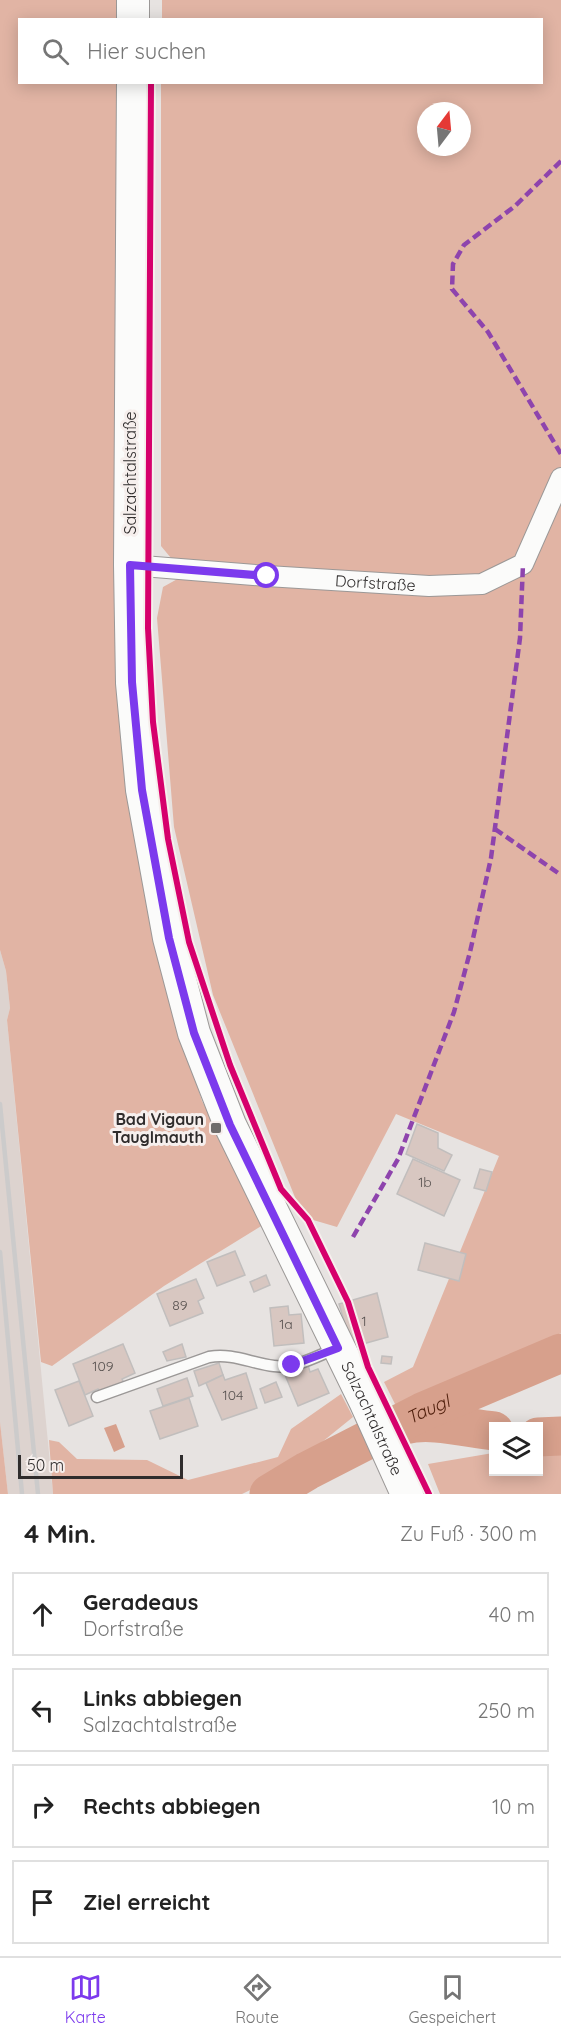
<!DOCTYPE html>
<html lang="de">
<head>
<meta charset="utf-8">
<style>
	body { margin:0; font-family:Quicksand,sans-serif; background:#f6f6f6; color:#222 }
	.controls { position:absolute; right:18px; bottom:18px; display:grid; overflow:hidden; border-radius:0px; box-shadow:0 3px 15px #0003 }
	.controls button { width:54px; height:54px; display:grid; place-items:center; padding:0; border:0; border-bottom:2px solid #e0e0e0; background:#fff; color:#222; font:30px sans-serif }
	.compass { position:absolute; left:417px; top:102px; width:54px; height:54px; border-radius:50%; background:#fff; box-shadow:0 3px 15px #0003; rotate:16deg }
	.scale { position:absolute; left:18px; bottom:15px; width:165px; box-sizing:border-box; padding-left:6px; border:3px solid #2f2c2c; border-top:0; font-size:16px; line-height:21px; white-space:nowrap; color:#2f2c2c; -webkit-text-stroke:4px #f6efed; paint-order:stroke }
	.stop { position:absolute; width:18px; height:18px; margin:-14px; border:4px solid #7c3aed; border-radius:50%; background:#fff }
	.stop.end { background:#7c3aed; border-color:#fff; box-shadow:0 2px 6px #0008 }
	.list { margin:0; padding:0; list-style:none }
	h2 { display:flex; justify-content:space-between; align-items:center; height:78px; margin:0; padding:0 24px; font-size:26px }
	h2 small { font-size:20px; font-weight:400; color:#767676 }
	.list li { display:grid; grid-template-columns:39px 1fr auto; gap:18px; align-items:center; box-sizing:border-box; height:84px; margin:0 12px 12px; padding:0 12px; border:2px solid #e0e0e0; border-radius:0px }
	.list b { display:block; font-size:22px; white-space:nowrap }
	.list p { margin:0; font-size:20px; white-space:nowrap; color:#767676 }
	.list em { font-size:20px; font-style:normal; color:#767676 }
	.icon { flex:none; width:33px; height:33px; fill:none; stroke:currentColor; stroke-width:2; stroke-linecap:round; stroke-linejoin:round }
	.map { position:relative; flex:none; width:561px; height:1494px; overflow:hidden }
	.search { position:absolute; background:#fff; box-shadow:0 3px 15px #0003; left:18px; right:18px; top:18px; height:66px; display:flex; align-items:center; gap:15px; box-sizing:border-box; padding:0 21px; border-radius:0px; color:#767676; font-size:22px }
	.sheet { height:462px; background:#fff }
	nav { display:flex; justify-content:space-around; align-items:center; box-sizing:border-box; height:84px; border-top:2px solid #e0e0e0; background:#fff; font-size:16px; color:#767676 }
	nav a { display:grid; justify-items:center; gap:3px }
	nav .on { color:#7c3aed }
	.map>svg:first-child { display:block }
	.built { fill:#ddd3cf }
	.forest { fill:#e1b4a4; fill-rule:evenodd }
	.water { fill:#d7a08c }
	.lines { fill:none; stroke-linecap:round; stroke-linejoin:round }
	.river { stroke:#d7a08c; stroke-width:39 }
	.building { fill:#d8c7c1; stroke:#c1bebd; stroke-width:1.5 }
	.service-casing { stroke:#9b9897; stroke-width:13 }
	.minor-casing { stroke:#9b9897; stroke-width:22 }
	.primary-casing { stroke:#9b9897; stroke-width:34 }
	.service { stroke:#fbfbfa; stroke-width:10 }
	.minor { stroke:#fbfbfa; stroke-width:20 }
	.primary { stroke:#fbfbfa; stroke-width:32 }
	.rail { stroke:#cccbcb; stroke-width:4.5 }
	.quiet { stroke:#8e44ad; stroke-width:4.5; stroke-dasharray:9 4.5; stroke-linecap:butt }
	.cycleway-casing { stroke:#f6efed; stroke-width:10 }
	.cycleway { stroke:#d6006c; stroke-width:6 }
	.route { stroke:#7c3aed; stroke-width:8 }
	.poi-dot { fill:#6f6c6b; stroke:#f6efed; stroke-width:2 }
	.labels { text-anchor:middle; stroke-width:6; stroke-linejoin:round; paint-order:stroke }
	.number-label { font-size:14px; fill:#595351 }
	.street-label { font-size:16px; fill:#2f2c2c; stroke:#f6efed }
	.poi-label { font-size:16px; font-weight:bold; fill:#2f2c2c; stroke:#f6efed; text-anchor:end }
	.water-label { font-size:18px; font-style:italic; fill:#53220f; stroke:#f6efed }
</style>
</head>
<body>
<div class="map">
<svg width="561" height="1494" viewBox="0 0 561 1494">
	<rect width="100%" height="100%" fill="#e7e3e1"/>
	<!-- built -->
	<path class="built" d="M0 950 6 971 10 1008 7 1020 53 1494H8L0 1422Z"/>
	<!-- forest -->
	<g class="forest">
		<path d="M0 0H120V19L20 20V82L119 83 125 766 158 960 202 1101 266 1223 164 1286 52 1366 41 1362 7 1020 10 1008 6 971 0 950Z"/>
		<path d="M162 0H561V1333L397 1408 384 1382 413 1367 499 1156 396 1114 337 1227 303 1217 213 995 174 827 157 618 163 587 181 577 375 593 374 574 171 558 161 546V83L542 82V20L162 19ZM426 111H462V147H426Z"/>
		<path d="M341 1394 353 1417 280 1476 242 1494H53L49 1440 59 1442 77 1459 147 1460 188 1480 278 1457 291 1429Z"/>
		<path d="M0 1422 8 1494H0Z"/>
		<path d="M561 1438V1494H440L428 1464 493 1453 494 1472H538L539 1443Z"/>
	</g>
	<!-- water -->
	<path class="water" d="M116 1424 125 1447 114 1452 104 1428Z"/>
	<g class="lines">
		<!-- river -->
		<g class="river">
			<path d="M404 1425C431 1418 466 1428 494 1431"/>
			<path d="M538 1437 561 1436"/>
			<path id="s1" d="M269 1494 307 1471 422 1412 561 1353"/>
		</g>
	</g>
	<!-- building -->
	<g class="building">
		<path d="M417 1124 438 1133V1148L452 1155 444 1171 406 1154Z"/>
		<path d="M413 1159 460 1180 444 1216 397 1194Z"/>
		<path d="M480 1169 492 1172 486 1191 474 1188Z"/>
		<path d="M425 1243 466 1254 459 1281 418 1270Z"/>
		<path d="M235 1251 245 1275 217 1286 207 1262Z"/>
		<path d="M266 1275 270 1285 254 1292 250 1282Z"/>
		<path d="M196 1279 204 1298 198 1301 203 1313 170 1326 157 1294Z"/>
		<path d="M377 1293 388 1337 352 1347 339 1304Z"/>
		<path d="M288 1306 289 1315 301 1314 304 1343 274 1346 270 1308Z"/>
		<path d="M123 1344 135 1373 122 1379 124 1383 100 1392 98 1389 85 1395 73 1364Z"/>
		<path d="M182 1344 186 1357 167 1361 163 1352Z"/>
		<path d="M382 1356 392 1357 391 1364 381 1363Z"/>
		<path d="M219 1363 223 1375 199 1386 194 1371Z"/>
		<path d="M308 1365 310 1372 318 1369 329 1393 298 1406 285 1375Z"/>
		<path d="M246 1373 257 1408 222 1420 206 1383 223 1375 225 1380Z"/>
		<path d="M187 1378 193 1396 163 1406 157 1389Z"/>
		<path d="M79 1381 93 1416 69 1426 55 1390Z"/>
		<path d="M276 1382 282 1397 265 1403 260 1389Z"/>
		<path d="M189 1398 198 1426 160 1439 150 1411Z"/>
	</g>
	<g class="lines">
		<!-- service casing -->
		<g class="service-casing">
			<path id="service" d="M97 1397 209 1357C233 1353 250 1363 274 1366 295 1369 317 1356 337 1348"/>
		</g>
		<!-- minor casing -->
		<g class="minor-casing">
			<g id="minor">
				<path id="s2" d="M130 565 267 576 429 586 482 584 523 564 561 478"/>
			</g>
		</g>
		<!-- primary casing -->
		<g class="primary-casing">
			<g id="primary">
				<path d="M133 20V0"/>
				<path id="s3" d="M133 82 130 565 132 683 142 790 169 938 194 1033 230 1125 365 1401 407 1494"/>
			</g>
		</g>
		<!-- service -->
		<use href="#service" class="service"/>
		<!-- minor -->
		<use href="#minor" class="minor"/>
		<!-- primary -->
		<use href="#primary" class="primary"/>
		<!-- rail -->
		<g class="rail">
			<path d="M0 1104 38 1494"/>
			<path d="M0 1252 22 1494"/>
		</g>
		<!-- quiet -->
		<g class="quiet">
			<path d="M561 161 515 206 464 245 453 264 452 289 488 332 561 454"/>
			<path d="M495 829 561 875"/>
			<path d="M353 1237 398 1159 454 1012 470 952 491 858 520 638 523 564"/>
		</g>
		<!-- cycleway casing -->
		<g class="cycleway-casing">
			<path id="cycleway" d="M151 82 148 628 153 722 168 839 189 942 230 1065 281 1189 308 1220 348 1302 368 1367 429 1494"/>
		</g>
		<!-- cycleway -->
		<use href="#cycleway" class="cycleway"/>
	</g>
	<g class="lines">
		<!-- route -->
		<path class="route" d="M267 576 130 565 132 682 142 790 169 938 194 1033 230 1125 338 1348 292 1365"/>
	</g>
	<!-- markers -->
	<rect class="poi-dot" x="210" y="1122" width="12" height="12" rx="3"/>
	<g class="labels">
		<!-- number labels -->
		<g class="number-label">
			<text x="425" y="1187">1b</text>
			<text x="180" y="1310">89</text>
			<text x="364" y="1326">1</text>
			<text x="286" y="1329">1a</text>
			<text x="103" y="1371">109</text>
			<text x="233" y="1400">104</text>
		</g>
		<!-- street labels -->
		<g class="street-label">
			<text transform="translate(130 473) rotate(-90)" y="6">Salzachtalstraße</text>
			<text dy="6" stroke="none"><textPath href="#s2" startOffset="246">Dorfstraße</textPath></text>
			<text dy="6" stroke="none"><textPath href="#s3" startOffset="1382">Salzachtalstraße</textPath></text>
		</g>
		<!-- poi labels -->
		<g class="poi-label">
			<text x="204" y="1125">Bad Vigaun<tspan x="204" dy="18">Tauglmauth</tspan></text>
		</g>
		<!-- water labels -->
		<g class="water-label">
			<text dy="6" stroke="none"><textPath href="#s1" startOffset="180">Taugl</textPath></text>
		</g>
	</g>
</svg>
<div class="controls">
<button><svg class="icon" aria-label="layers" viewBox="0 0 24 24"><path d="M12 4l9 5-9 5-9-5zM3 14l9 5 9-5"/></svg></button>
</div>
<svg class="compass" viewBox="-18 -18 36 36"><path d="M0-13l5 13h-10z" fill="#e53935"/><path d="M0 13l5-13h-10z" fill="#767676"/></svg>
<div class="scale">50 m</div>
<div class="stop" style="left:267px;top:576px"></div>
<div class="stop end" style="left:292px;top:1365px"></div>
<div class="search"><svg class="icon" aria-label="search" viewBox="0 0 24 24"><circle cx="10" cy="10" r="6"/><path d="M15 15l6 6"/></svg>Hier suchen</div>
</div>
<section class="sheet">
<h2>4 Min.<small>Zu Fuß · 300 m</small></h2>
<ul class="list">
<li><svg class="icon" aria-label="ahead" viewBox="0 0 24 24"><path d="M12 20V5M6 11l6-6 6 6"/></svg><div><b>Geradeaus</b><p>Dorfstraße</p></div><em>40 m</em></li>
<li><svg class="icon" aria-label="left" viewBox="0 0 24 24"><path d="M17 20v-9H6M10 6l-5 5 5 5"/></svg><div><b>Links abbiegen</b><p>Salzachtalstraße</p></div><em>250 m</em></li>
<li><svg class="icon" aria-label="right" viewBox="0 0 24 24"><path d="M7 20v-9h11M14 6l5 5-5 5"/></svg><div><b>Rechts abbiegen</b></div><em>10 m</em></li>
<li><svg class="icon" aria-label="arrive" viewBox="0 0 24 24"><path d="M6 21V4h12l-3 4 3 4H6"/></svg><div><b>Ziel erreicht</b></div></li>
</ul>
</section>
<nav>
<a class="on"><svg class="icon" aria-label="map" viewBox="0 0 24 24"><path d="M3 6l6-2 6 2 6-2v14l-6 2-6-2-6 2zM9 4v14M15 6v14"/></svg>Karte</a>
<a><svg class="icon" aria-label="directions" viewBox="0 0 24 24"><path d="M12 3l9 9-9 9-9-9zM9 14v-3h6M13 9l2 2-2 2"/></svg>Route</a>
<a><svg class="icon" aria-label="saved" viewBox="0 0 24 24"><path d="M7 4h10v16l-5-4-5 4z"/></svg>Gespeichert</a>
</nav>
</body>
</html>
